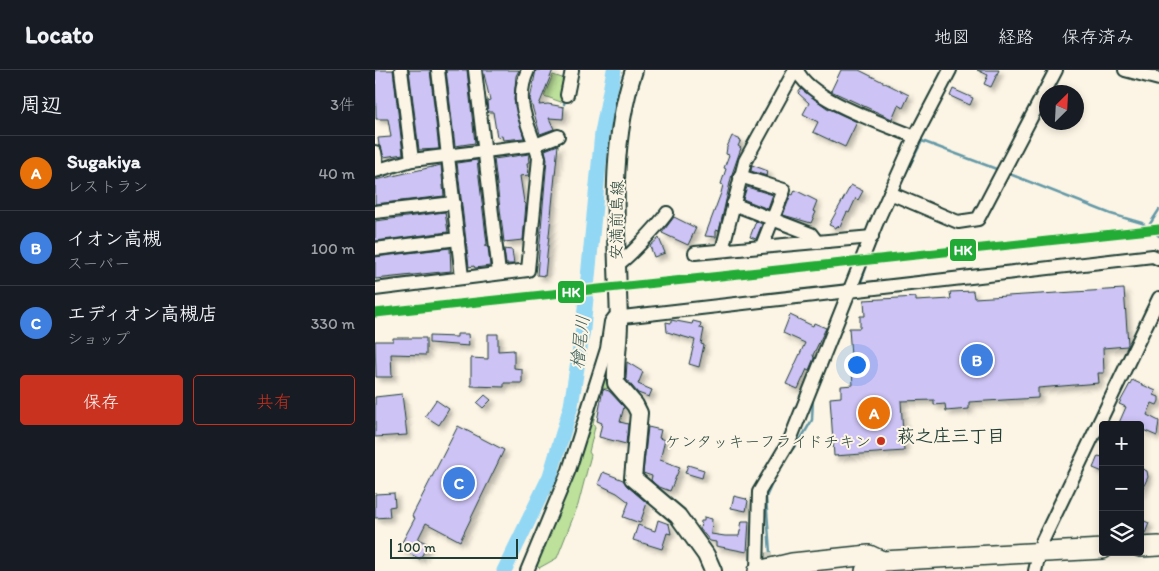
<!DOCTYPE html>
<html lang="ja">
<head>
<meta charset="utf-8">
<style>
	body { margin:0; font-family:Itim,"Klee One",sans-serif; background:#20242c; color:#f1f3f6 }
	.controls { position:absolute; right:15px; bottom:15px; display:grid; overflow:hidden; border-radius:5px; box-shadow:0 2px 8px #0003 }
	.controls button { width:45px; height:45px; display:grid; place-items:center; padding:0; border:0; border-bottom:1px solid #363941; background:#171b24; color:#f1f3f6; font:25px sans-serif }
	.compass { position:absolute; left:664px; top:15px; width:45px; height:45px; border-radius:50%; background:#171b24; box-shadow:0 2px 8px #0003; rotate:24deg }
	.scale { position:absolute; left:15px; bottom:12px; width:128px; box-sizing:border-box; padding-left:5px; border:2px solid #1f3d34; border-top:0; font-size:14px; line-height:18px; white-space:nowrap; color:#1f3d34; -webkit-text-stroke:4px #fcf5e5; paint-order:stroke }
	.you { position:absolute; left:481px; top:294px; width:18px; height:18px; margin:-12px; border:4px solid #fff; border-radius:50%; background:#1a73e8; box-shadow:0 0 0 8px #1a73e833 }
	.badge { display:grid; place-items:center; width:32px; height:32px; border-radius:50%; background:#c8321e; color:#fff; font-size:16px; font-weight:700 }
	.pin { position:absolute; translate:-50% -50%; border:2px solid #fff; box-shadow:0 1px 5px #0006 }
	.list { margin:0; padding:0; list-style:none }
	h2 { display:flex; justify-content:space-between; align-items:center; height:65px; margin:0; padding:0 20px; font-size:21px }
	h2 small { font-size:16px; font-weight:400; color:#9ea1a6 }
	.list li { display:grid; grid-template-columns:32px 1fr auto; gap:15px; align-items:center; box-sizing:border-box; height:75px; padding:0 20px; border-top:1px solid #363941 }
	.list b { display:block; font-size:19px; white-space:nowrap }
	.list p { margin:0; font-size:16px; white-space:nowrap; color:#9ea1a6 }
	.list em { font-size:16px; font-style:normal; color:#9ea1a6 }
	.actions { display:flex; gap:10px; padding:15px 20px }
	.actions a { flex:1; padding:11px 0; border:1px solid #c8321e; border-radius:5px; text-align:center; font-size:18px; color:#c8321e }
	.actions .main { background:#c8321e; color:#fff }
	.icon { flex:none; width:28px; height:28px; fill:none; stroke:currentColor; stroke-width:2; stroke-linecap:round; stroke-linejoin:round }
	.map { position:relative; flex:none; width:784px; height:501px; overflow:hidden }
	header { display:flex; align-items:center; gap:30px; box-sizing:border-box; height:70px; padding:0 25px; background:#171b24; border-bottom:1px solid #363941 }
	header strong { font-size:24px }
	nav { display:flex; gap:28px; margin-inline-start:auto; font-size:18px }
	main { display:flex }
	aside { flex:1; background:#171b24 }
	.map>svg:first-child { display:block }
	.green { fill:#bde19b; stroke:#6e8f68 }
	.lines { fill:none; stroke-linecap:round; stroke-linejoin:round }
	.stream { stroke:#6499a7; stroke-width:2.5 }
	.river { stroke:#92d7f4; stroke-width:15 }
	.building { fill:#cdc3f5; stroke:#1f3d34; filter:url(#shadow) }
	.minor-tunnel { stroke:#d0d0c2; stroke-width:12; stroke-dasharray:12 6; stroke-linecap:butt }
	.minor-casing { stroke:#1f3d34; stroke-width:16 }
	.major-casing { stroke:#1f3d34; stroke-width:20 }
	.highway-casing { stroke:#1f3d34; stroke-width:22 }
	.minor { stroke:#fcf5e5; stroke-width:12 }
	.major { stroke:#fcf5e5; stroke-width:16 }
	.highway { stroke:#fcf5e5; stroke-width:19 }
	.rail-1-casing { stroke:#fcf5e5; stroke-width:12 }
	.rail-1 { stroke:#21ab36; stroke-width:9 }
	.poi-dot { fill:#c8321e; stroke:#fcf5e5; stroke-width:2 }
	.labels { text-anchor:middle; stroke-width:4; stroke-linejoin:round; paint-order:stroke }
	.street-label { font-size:16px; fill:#1f3d34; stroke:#fcf5e5 }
	.poi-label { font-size:16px; fill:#1f3d34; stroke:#fcf5e5; text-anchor:end }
	.water-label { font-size:18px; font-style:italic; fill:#365c5a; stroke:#fcf5e5 }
	.neighbourhood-label { font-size:18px; font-weight:bold; fill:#1f3d34; stroke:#fcf5e5 }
	.line-badge { stroke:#fcf5e5; stroke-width:2 }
	.badge-label { font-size:14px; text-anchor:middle; font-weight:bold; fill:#fff }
</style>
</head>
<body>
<header>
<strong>Locato</strong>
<nav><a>地図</a><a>経路</a><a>保存済み</a></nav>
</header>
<main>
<aside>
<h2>周辺<small>3件</small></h2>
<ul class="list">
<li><span class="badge" style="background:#e8710a">A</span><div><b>Sugakiya</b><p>レストラン</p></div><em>40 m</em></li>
<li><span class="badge" style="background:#3f7fe0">B</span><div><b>イオン高槻</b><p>スーパー</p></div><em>100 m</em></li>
<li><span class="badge" style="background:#3f7fe0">C</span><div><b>エディオン高槻店</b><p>ショップ</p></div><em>330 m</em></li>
</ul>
<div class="actions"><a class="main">保存</a><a>共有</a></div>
</aside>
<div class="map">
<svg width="784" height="501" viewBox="0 0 784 501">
	<defs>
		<filter id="shadow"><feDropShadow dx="4" dy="4" stdDeviation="2.5" flood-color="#0004"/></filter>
	</defs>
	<rect width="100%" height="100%" fill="#fcf5e5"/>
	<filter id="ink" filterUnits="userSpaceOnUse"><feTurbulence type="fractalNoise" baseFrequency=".02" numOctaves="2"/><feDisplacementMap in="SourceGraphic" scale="10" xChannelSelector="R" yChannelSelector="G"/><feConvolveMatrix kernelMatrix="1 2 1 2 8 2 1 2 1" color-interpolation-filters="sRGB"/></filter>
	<g filter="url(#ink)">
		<!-- green -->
		<g class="green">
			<path d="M178 5 193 10 186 32 169 26Z"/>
			<path d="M234 282 237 319 227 318 218 353 220 357 214 382 216 385 203 435 182 488 164 498 158 491Z"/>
		</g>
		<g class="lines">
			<!-- stream -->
			<g class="stream">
				<path d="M189 34 191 28"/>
				<path d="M632 103 736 144 767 153 784 166"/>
				<path d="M526 113 547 71 624 100"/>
				<path d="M773 157 784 140"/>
				<path d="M486 212 499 176"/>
				<path d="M416 381 427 367 437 350 438 328"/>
				<path d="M395 483 391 427 399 409"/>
			</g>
			<!-- river -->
			<path class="river" d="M129 501 175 406 196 336 208 259 227 63 239 0"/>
		</g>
		<!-- building -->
		<g class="building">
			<path d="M0 0H18L28 84 9 87 4 75 3 68 16 67 13 49H1Z"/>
			<path d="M34 0H55L64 79 44 80Z"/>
			<path d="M71 0H92L100 73 80 76Z"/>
			<path d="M108 0H144L141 6 139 30 149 68 128 70 127 66 122 67 118 42H113L112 31 115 30Z"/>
			<path d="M161 0H178L164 35 173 34 189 37 188 49 174 48 179 59 165 64 155 29Z"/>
			<path d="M466 0H484L534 25 528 38 523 35 517 49 456 21Z"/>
			<path d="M602 0H624L616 17 609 14 613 5Z"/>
			<path d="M426 19 452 38 482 52 470 77 438 62 443 52 428 44 434 33 423 23Z"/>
			<path d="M578 19 598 28 595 35 575 26Z"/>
			<path d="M357 66 366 70 363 76 366 78 357 104 344 161 341 160V167L330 166 346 123 348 115 346 114 351 99 349 98 354 85 351 84 352 77Z"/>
			<path d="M183 75 170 206 162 205 172 89 170 80Z"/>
			<path d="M154 84 155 92 152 93 154 105 145 106 149 132 151 134 148 170 129 172 119 89Z"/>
			<path d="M102 90 112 174 109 176 113 177 115 196 100 198 99 196 94 197 82 93Z"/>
			<path d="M66 95 69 126 0 134V110Z"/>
			<path d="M377 95 393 101 392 106 376 101Z"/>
			<path d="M476 115 488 121 483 130 481 128 474 143 472 142 465 157 462 156 461 158 454 155Z"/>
			<path d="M372 117 398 125 393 139 368 129Z"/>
			<path d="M420 120 442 131 438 141 441 142 436 153 408 145 416 124 418 125Z"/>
			<path d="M70 142 73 162 0 171V151Z"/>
			<path d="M299 147 321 158 313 175 287 163Z"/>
			<path d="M381 151 387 154 381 169 375 167Z"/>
			<path d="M284 168 290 183 279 187 275 176Z"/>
			<path d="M75 178 76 201 0 209V187Z"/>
			<path d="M129 179 137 180 139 194H131Z"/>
			<path d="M749 219 753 274 752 276 728 278 729 303H723L724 313 663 318V328L594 332V339L571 341 570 334 559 335V330L526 331 529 381 459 386 455 328 466 327V316L478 315 474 258H485V246H490L489 230 541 227V231L576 229 575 222 598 221 599 228Z"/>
			<path d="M415 245 438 256 439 253 451 258 438 285 439 288 434 300 432 299 423 319 411 314 430 273 408 263Z"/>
			<path d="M296 250 317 254 318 251 326 253 325 258 329 259 326 274 329 275 324 297 314 294 320 270 292 262 291 252 296 253Z"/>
			<path d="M82 264H93L94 276 54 273V266L82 267Z"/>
			<path d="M113 264H123V281L139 280V298L147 299V313H129V317L96 316V288L113 289Z"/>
			<path d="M18 268H51V285L16 284 17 307H1L0 271H18Z"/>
			<path d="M252 292 268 302 263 314 277 320 274 327 263 323 251 309Z"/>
			<path d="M757 310 781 321 779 325 784 327V331L782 335 777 333 772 345 784 351 782 366 768 360 770 355H743L751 337 744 334Z"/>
			<path d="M228 319 234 321 249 337 245 352 253 354 251 374 224 367 227 353 222 351Z"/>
			<path d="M27 324 32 365 0 367V327Z"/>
			<path d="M110 325 116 330 108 338 102 333Z"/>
			<path d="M61 330 74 339 64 355 50 346Z"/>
			<path d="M83 356 129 380 85 471 51 453 43 469 53 474 45 489 24 478 40 448 37 446Z"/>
			<path d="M273 357 286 360 284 368 290 370 285 390 305 397 295 421 282 416 276 410 277 406 268 403Z"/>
			<path d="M723 386 728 387V402L718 398Z"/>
			<path d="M313 395 329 400 327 408 310 403Z"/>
			<path d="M765 398 772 401 773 407 765 424Z"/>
			<path d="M228 402 248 410 252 416 272 433 265 453 248 447 254 432 242 423 223 414Z"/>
			<path d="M19 423 20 436 14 437 15 447 0 448V424Z"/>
			<path d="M359 426 371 429 373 431 371 441 356 438Z"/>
			<path d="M329 447 337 449 336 464 350 466H364L367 451H374L372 482 341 476V472L335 471 325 459 326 451H329Z"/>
			<path d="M765 449 774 453 769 466H765Z"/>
			<path d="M283 450 294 454 296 464 292 463 287 479 258 470 263 455 280 461Z"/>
		</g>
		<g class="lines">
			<!-- minor-tunnel -->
			<path class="minor-tunnel" d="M391 482V501"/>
			<!-- minor casing -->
			<g class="minor-casing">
				<g id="minor">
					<path d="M26 0 37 90"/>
					<path d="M63 0 87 207"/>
					<path d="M100 0 124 203"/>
					<path d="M422 0C434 30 510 54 540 67"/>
					<path d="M750 0 784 9"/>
					<path d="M192 25 197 0"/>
					<path d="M0 82 3 100"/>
					<path d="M0 101 37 90 160 75C150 48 140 28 153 0"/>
					<path d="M365 106 409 120 387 176"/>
					<path d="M515 123 583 152 603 149 681 0"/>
					<path d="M358 134 436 164 442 172"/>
					<path d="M0 142 79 133"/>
					<path d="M0 179 83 169"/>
					<path d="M347 180 370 91 420 0"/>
					<path d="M320 183 497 167"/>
					<path d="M240 196C250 192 285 153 292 143"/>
					<path d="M0 219 153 200 164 88 160 75 183 66"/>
					<path d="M152 501 194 400 232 279 236 252 239 248 778 186 784 189"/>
					<path d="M382 501 384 422 415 370 501 154 540 67 575 0"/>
					<path d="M660 501 667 472 784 228"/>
				</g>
			</g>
			<!-- major casing -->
			<g class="major-casing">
				<path id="major" d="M259 0C232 82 242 168 244 252 244 273 240 293 241 313L260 335 264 343 258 408 303 446 331 485 338 501"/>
			</g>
			<!-- highway casing -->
			<g class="highway-casing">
				<g id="highway">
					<path d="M765 477 784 476"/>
					<path d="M383 501 417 493 494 485 507 491 728 479"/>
					<path d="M490 501H494L507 491"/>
				</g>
			</g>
			<!-- minor -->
			<use href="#minor" class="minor"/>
			<!-- major -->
			<use href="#major" class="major"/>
			<!-- highway -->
			<use href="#highway" class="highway"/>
			<!-- rail-1 casing -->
			<g class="rail-1-casing">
				<path id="rail-1" d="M0 243 784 159"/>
			</g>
			<!-- rail-1 -->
			<use href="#rail-1" class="rail-1"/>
		</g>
	</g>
	<!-- markers -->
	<circle class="poi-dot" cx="506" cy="371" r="5"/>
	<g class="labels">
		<!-- street labels -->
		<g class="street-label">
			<text transform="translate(241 150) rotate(-89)" y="6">安満前島線</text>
		</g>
		<!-- poi labels -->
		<g class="poi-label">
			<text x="496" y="377">ケンタッキーフライドチキン</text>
		</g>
		<!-- water labels -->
		<g class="water-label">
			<text transform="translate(205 272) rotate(-83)" y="6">檜尾川</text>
		</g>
		<!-- neighbourhood labels -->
		<g class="neighbourhood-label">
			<text x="576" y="372">萩之庄三丁目</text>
		</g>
	</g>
	<g class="line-badge">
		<rect x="574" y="168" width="28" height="24" rx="5" fill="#21ab36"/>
		<rect x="182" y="210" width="28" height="24" rx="5" fill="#21ab36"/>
	</g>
	<g class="badge-label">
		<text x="588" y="185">HK</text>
		<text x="196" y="227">HK</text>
	</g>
</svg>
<div class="controls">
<button>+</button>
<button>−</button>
<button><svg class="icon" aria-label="layers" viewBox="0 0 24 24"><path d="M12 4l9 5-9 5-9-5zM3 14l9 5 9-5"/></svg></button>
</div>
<svg class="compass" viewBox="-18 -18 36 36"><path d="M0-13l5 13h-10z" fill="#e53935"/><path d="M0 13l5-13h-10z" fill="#9ea1a6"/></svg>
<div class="scale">100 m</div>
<div class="you"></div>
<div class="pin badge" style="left:499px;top:343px;background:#e8710a">A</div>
<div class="pin badge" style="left:602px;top:290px;background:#3f7fe0">B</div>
<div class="pin badge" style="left:84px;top:413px;background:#3f7fe0">C</div>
</div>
</main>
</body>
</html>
